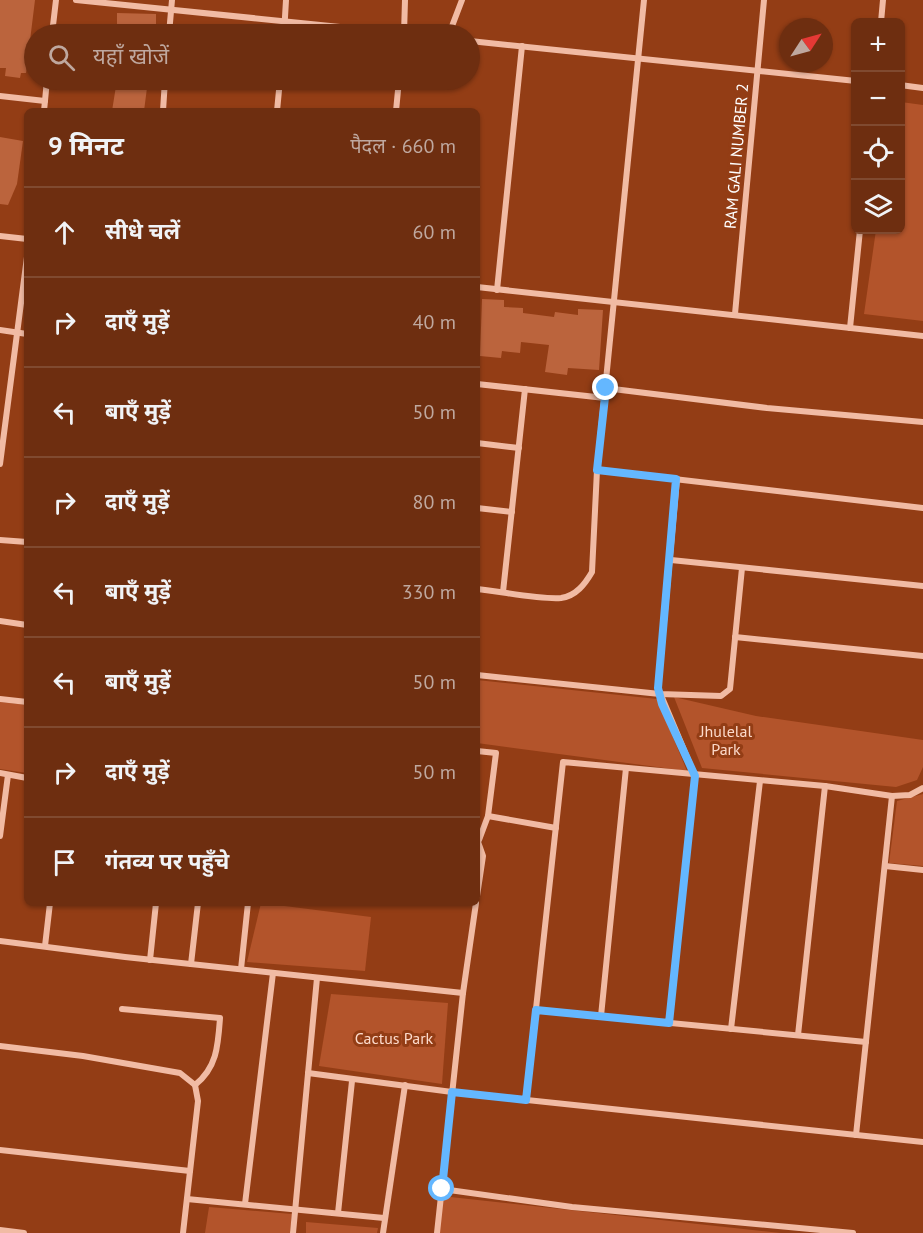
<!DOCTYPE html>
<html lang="hi">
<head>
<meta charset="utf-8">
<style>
	body { margin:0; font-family:"PT Sans","Noto Sans Devanagari",sans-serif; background:#733619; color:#f1f3f6 }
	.controls { position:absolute; right:18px; top:18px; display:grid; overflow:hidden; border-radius:9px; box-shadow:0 2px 4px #0004 }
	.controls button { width:54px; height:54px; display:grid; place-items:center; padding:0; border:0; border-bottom:2px solid #804a30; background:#6e2e10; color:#f1f3f6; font:30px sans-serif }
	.compass { position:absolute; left:779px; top:18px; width:54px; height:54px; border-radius:50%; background:#6e2e10; box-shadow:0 2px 4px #0004; rotate:54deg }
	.stop { position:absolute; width:18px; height:18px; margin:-14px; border:4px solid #64b7ff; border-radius:50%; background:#fff }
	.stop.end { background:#64b7ff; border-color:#fff; box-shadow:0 2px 6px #0008 }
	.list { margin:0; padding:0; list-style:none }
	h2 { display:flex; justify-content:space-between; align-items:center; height:78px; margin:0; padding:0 24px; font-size:26px }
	h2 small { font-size:20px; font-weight:400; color:#bfa89f }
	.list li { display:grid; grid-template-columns:39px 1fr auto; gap:18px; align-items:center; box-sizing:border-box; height:90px; padding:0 24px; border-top:2px solid #804a30 }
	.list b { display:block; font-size:22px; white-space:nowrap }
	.list em { font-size:20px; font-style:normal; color:#bfa89f }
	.icon { flex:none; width:33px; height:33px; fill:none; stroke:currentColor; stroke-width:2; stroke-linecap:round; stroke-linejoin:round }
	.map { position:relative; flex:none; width:923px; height:1233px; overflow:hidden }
	.search { position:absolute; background:#6e2e10; box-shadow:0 2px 4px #0004; left:24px; top:24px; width:456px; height:66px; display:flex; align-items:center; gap:15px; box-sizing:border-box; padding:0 21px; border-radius:33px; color:#bfa89f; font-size:22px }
	.panel { position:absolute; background:#6e2e10; box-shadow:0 2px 4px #0004; left:24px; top:108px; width:456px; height:798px; border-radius:9px }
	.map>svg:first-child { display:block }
	.green { fill:#b3542b }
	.building { fill:#bb643d }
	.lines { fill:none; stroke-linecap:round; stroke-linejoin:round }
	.street { stroke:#f1bba4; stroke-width:6 }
	.route { stroke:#64b7ff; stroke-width:8 }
	.labels { text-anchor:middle; stroke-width:6; stroke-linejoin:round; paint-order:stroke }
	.street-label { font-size:16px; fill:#fff; stroke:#933d15 }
	.park-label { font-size:16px; fill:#fcdacb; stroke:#933d15 }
</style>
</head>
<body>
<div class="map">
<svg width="923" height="1233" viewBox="0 0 923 1233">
	<rect width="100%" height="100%" fill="#933d15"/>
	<!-- green -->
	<g class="green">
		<path d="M901 102 923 105V321L864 314 876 230H900Z"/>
		<path d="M477 680 657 699 687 771 477 743Z"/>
		<path d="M674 697 756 716 923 740V767L917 780 896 787 702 768Z"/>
		<path d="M0 702 27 705V773L0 769Z"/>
		<path d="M923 794V866L889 863 897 801Z"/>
		<path d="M261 903 371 917 365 971 247 962Z"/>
		<path d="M331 994 448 1003 442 1084 319 1066Z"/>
		<path d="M441 1196 781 1233H437Z"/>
		<path d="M209 1207 292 1214 290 1233H205Z"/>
		<path d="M306 1222 378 1228 377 1233H306Z"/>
	</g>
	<!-- building -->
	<g class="building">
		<path d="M0 0H35L26 73H21L20 78 5 76 6 68H0Z"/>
		<path d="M117 13 156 14V34H117Z"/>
		<path d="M123 80H148L144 111H112L116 86 122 87Z"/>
		<path d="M0 137 23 141 17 184 8 205 0 204Z"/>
		<path d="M482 299 504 300V307L523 308V313L554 317 555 312 578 315V309L603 310 599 370 568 368 567 375 545 372 549 345 521 342 520 353 502 351 501 358 480 356Z"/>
	</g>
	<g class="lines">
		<!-- street -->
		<g class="street">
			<path d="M76 0 409 34"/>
			<path d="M881 22 883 0"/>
			<path d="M52 34 56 0"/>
			<path d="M169 34 172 0"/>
			<path d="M284 34 286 0"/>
			<path d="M404 34 405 0"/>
			<path d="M449 34 462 0"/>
			<path d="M470 41 856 81"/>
			<path d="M900 85 923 88"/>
			<path d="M0 96 45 101"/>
			<path d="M44 111 47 80"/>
			<path d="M163 111 165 80"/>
			<path d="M277 111 280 80"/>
			<path d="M396 111 399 80"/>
			<path d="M0 236 27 239"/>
			<path d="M477 287 923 336"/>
			<path d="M497 290 522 46"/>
			<path d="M735 314 764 0"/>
			<path d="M850 328 860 230"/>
			<path d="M0 330 27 334"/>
			<path d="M477 384 605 398"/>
			<path d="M605 388 767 408 923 422"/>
			<path d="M477 443 519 448"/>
			<path d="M0 464 27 257"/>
			<path d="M597 470 923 508"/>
			<path d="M477 508 512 512"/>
			<path d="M0 540 27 542"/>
			<path d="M671 560 923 586"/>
			<path d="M477 589C498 591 541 600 561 598 576 596 585 584 592 572L597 470 644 0"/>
			<path d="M503 592 525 389"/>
			<path d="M0 621 27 625"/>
			<path d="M735 637 923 656"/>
			<path d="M477 675 660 694 721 696 730 689 742 568"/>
			<path d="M0 699 27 702"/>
			<path d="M477 751 496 753 488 816 479 840"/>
			<path d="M0 773 27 778"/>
			<path d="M488 816 556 828"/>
			<path d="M0 836 8 775"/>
			<path d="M885 866 923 870"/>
			<path d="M477 896 483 856 477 839"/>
			<path d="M0 941 125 957 463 993"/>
			<path d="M45 946 50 903"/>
			<path d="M150 960 156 903"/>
			<path d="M191 964 198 903"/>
			<path d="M241 969 248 903"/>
			<path d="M122 1009 220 1018C218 1046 217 1067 195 1085"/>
			<path d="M536 1010 866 1042"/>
			<path d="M601 1016 626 768"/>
			<path d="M669 1023 695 776 658 688 677 479"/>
			<path d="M731 1029 760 781"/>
			<path d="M798 1035 825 786"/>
			<path d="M0 1046 83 1056 180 1073 195 1085 198 1101 183 1233"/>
			<path d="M308 1073 452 1092 923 1142"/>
			<path d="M526 1100 563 762 825 786 892 796 910 795 923 788"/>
			<path d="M856 1135 892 796"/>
			<path d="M0 1150 190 1171"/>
			<path d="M442 1189 572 1207 853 1233"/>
			<path d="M187 1199 384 1218"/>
			<path d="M245 1204 273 973"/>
			<path d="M338 1213 352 1081"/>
			<path d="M0 1230 24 1233"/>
			<path d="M293 1233 317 978"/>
			<path d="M383 1233 405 1085"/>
			<path d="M437 1233 463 993 476 903"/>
		</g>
	</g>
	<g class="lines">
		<!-- route -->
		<path class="route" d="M442 1189 452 1092 526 1100 536 1010 669 1023 695 776 662 704 658 688 676 479 597 470 606 388"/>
	</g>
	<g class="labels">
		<!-- street labels -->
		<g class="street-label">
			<text transform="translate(736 156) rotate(-85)" y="6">RAM GALI NUMBER 2</text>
		</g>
		<!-- park labels -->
		<g class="park-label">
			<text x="726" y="737">Jhulelal<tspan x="726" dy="18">Park</tspan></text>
			<text x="394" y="1044">Cactus Park</text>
		</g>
	</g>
</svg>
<div class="controls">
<button>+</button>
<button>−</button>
<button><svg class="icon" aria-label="locate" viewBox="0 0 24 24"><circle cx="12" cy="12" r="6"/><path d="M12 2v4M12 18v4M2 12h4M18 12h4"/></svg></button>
<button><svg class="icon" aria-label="layers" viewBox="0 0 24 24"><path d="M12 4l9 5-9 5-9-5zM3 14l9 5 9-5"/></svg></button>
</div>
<svg class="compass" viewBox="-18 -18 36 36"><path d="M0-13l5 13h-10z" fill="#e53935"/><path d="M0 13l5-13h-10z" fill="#bfa89f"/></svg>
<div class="stop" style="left:442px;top:1189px"></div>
<div class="stop end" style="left:606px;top:388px"></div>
<div class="search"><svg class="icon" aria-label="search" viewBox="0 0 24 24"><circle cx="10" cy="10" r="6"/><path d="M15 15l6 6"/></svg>यहाँ खोजें</div>
<section class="panel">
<h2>9 मिनट<small>पैदल · 660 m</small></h2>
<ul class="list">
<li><svg class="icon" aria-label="ahead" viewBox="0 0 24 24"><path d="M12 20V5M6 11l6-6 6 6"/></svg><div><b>सीधे चलें</b></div><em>60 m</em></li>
<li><svg class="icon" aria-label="right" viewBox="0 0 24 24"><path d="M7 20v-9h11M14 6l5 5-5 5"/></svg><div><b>दाएँ मुड़ें</b></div><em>40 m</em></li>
<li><svg class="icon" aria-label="left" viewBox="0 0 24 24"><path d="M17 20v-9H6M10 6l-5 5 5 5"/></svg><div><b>बाएँ मुड़ें</b></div><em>50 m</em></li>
<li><svg class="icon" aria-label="right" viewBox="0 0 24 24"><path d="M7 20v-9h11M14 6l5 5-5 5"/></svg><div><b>दाएँ मुड़ें</b></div><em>80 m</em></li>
<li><svg class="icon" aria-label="left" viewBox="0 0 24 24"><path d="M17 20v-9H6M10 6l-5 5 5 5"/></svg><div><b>बाएँ मुड़ें</b></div><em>330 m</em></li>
<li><svg class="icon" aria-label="left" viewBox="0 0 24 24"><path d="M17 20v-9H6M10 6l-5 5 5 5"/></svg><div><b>बाएँ मुड़ें</b></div><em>50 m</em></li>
<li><svg class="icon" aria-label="right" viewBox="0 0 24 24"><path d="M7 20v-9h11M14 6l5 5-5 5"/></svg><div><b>दाएँ मुड़ें</b></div><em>50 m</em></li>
<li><svg class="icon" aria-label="arrive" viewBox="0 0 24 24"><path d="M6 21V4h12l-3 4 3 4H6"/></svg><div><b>गंतव्य पर पहुँचे</b></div></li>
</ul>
</section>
</div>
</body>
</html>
